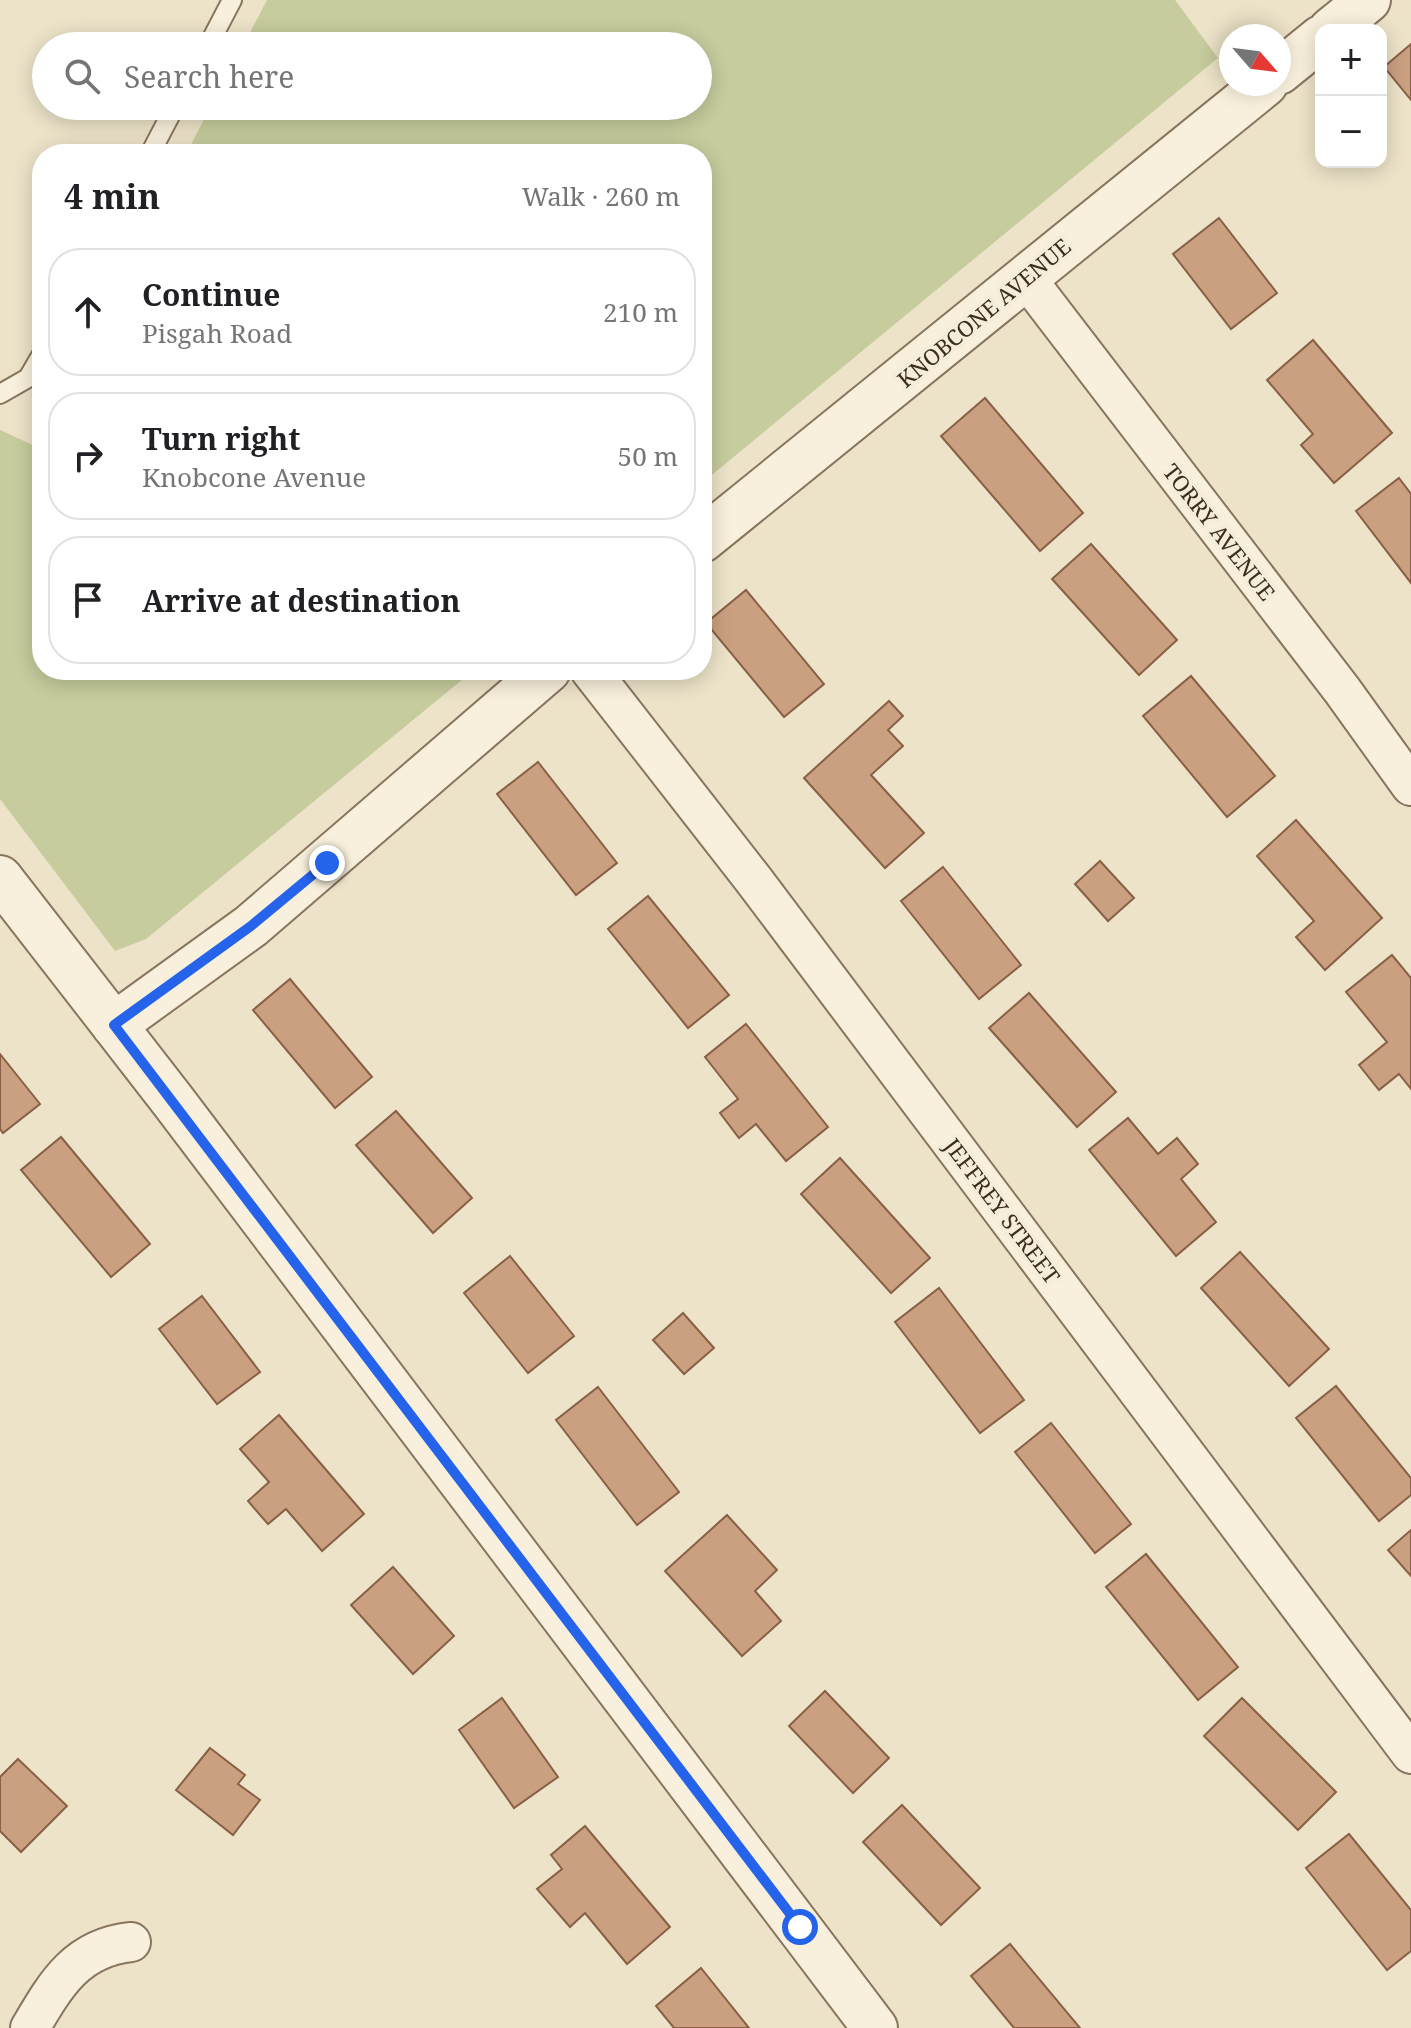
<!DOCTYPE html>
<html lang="en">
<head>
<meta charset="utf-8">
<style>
	body { margin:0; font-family:"Noto Serif",serif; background:#f2f2f2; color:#202124 }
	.controls { position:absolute; right:24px; top:24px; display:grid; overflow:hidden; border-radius:16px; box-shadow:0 4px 20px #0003 }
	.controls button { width:72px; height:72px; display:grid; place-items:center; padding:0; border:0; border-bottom:2px solid #e0e0e0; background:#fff; color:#202124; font:40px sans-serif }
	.compass { position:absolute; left:1219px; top:24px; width:72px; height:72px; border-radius:50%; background:#fff; box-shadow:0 4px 20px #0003; rotate:118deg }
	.stop { position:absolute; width:24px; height:24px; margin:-18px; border:6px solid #2563eb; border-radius:50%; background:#fff }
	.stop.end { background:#2563eb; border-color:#fff; box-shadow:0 2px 8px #0008 }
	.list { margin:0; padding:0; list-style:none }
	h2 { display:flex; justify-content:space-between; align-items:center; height:104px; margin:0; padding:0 32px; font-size:34px }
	h2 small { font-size:26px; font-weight:400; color:#757577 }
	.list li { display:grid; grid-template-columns:52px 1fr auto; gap:24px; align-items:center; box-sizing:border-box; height:128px; margin:0 16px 16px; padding:0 16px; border:2px solid #e0e0e0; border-radius:32px }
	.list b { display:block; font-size:30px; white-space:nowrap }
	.list p { margin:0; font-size:26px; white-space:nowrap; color:#757577 }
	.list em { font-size:26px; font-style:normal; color:#757577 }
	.icon { flex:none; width:44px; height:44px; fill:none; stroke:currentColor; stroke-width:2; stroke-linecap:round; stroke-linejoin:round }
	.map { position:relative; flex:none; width:1411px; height:2028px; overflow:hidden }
	.search { position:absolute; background:#fff; box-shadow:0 4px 20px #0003; left:32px; top:32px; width:680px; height:88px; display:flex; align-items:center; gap:20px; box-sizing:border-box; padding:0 28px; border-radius:44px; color:#757577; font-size:30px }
	.panel { position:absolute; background:#fff; box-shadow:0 4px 20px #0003; left:32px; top:144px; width:680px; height:536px; border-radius:32px }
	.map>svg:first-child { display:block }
	.green { fill:#c6cc9d }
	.building { fill:#caa080; stroke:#886045; stroke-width:2 }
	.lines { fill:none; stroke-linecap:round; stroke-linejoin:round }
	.service-casing { stroke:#89755e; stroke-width:22 }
	.minor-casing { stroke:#89755e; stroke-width:42 }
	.tertiary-casing { stroke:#89755e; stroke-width:48 }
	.service { stroke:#f8f0dc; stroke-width:18 }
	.minor { stroke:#f8f0dc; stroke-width:38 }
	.tertiary { stroke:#f8f0dc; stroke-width:44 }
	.route { stroke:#2563eb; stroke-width:10 }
	.labels { text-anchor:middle; stroke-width:8; stroke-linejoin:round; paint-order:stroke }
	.street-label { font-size:22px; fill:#3a2e21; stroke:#f5edd8 }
</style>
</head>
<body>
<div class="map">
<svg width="1411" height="2028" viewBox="0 0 1411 2028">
	<rect width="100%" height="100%" fill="#ede3c9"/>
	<!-- green -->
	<g class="green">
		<path d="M267 0H1175L1218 58 702 483V154H186L211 106H698V46H243Z"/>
		<path d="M42 429V670H474L146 939 115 951 0 799V430L33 445Z"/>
	</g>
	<!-- building -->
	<g class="building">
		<path d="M1411 44V100L1384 67Z"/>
		<path d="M1219 218 1277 293 1231 329 1173 254Z"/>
		<path d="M1313 340 1392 433 1334 483 1301 445 1313 434 1267 380Z"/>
		<path d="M985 398 1083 513 1040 551 941 436Z"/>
		<path d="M1399 478 1411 494V583L1356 511Z"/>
		<path d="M1091 544 1177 640 1139 675 1052 579Z"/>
		<path d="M746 590 824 684 784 717 706 623Z"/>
		<path d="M1191 676 1275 776 1227 817 1143 716Z"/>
		<path d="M889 701 903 716 888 730 903 746 871 775 924 833 885 868 804 778Z"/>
		<path d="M538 762 617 863 576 895 497 794Z"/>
		<path d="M1296 820 1382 918 1325 970 1296 937 1314 921 1257 856Z"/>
		<path d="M1100 861 1134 898 1108 921 1075 884Z"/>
		<path d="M943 867 1021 965 979 999 901 901Z"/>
		<path d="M648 896 729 995 688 1028 608 929Z"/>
		<path d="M1392 955 1411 978V1089L1399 1074 1379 1090 1359 1065 1387 1042 1346 992Z"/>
		<path d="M290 979 372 1077 335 1108 253 1010Z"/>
		<path d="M1029 993 1116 1092 1077 1127 989 1028Z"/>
		<path d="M746 1024 828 1127 786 1161 756 1124 739 1138 720 1113 738 1099 705 1057Z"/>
		<path d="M0 1054 40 1104 3 1133 0 1129Z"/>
		<path d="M396 1111 472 1198 433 1233 356 1145Z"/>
		<path d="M1128 1118 1158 1154 1177 1138 1198 1164 1181 1179 1216 1222 1176 1256 1089 1150Z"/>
		<path d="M61 1137 150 1244 111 1277 21 1170Z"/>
		<path d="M840 1158 930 1258 891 1293 801 1194Z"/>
		<path d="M1240 1252 1329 1349 1289 1386 1201 1288Z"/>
		<path d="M510 1256 574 1336 528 1373 464 1293Z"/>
		<path d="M939 1288 1024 1400 980 1433 895 1322Z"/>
		<path d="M202 1296 260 1372 217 1404 159 1329Z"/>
		<path d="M683 1313 714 1348 684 1374 653 1340Z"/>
		<path d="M1336 1386 1411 1478V1495L1379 1521 1296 1418Z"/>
		<path d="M598 1387 679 1492 637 1525 556 1420Z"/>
		<path d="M279 1415 364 1514 322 1551 286 1509 268 1524 248 1501 269 1482 240 1449Z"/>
		<path d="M1051 1423 1131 1524 1095 1553 1015 1452Z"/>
		<path d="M727 1515 777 1570 755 1591 781 1621 742 1656 665 1571Z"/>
		<path d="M1411 1530V1576L1388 1550Z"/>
		<path d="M1146 1554 1238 1667 1198 1700 1106 1587Z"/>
		<path d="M393 1567 454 1636 413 1674 351 1605Z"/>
		<path d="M825 1691 889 1758 853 1793 789 1726Z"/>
		<path d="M502 1698 558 1777 514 1808 459 1730Z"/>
		<path d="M1242 1698 1336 1792 1298 1830 1204 1736Z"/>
		<path d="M210 1748 245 1775 238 1784 260 1800 233 1835 176 1790Z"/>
		<path d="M18 1759 67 1806 21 1852 0 1831V1777Z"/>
		<path d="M902 1805 980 1888 941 1925 863 1842Z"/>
		<path d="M585 1826 670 1927 627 1964 585 1913 570 1927 537 1889 562 1869 551 1855Z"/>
		<path d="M1349 1834 1411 1910V1951L1387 1970 1306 1868Z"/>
		<path d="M1010 1944 1080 2028H1014L971 1976Z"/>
		<path d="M701 1968 749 2028H674L656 2006Z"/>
	</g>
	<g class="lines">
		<!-- service casing -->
		<g class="service-casing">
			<g id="service">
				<path d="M208 46 232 0"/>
				<path d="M150 154 175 106"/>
				<path d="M0 394 28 378 42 354"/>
			</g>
		</g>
		<!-- minor casing -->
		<g class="minor-casing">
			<g id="minor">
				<path d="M1026 278 1342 690 1411 786"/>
				<path d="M590 670 753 879 1411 1754"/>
				<path d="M30 2028C56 1984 76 1948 131 1942"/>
			</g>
		</g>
		<!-- tertiary casing -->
		<g class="tertiary-casing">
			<g id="tertiary">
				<path d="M1331 30 1368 0"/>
				<path d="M1279 72 1321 38"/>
				<path d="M702 540 1265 84"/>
				<path d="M0 878 173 1101 875 2028"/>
				<path d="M114 1025 251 926 548 670"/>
			</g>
		</g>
		<!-- service -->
		<use href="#service" class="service"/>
		<!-- minor -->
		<use href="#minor" class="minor"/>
		<!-- tertiary -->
		<use href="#tertiary" class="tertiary"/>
	</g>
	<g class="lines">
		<!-- route -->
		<path class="route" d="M327 863 251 926 114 1025 800 1927"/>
	</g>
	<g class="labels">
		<!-- street labels -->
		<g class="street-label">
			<text transform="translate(984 313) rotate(-40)" y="8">KNOBCONE AVENUE</text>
			<text transform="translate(1219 532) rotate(52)" y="8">TORRY AVENUE</text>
			<text transform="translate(1002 1211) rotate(53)" y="8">JEFFREY STREET</text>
		</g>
	</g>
</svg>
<div class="controls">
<button>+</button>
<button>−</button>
</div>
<svg class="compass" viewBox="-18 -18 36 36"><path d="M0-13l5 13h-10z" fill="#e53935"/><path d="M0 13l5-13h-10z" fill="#757577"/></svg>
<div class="stop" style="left:800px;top:1927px"></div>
<div class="stop end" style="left:327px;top:863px"></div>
<div class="search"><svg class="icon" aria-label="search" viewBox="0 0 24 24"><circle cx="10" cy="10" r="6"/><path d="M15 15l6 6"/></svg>Search here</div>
<section class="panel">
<h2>4 min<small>Walk · 260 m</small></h2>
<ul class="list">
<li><svg class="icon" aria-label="ahead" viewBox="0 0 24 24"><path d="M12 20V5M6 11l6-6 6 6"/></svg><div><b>Continue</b><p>Pisgah Road</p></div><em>210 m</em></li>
<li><svg class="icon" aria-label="right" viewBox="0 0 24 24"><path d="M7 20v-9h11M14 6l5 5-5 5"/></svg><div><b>Turn right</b><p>Knobcone Avenue</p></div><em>50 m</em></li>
<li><svg class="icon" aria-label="arrive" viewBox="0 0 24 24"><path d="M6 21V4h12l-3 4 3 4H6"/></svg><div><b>Arrive at destination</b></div></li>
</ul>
</section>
</div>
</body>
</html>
